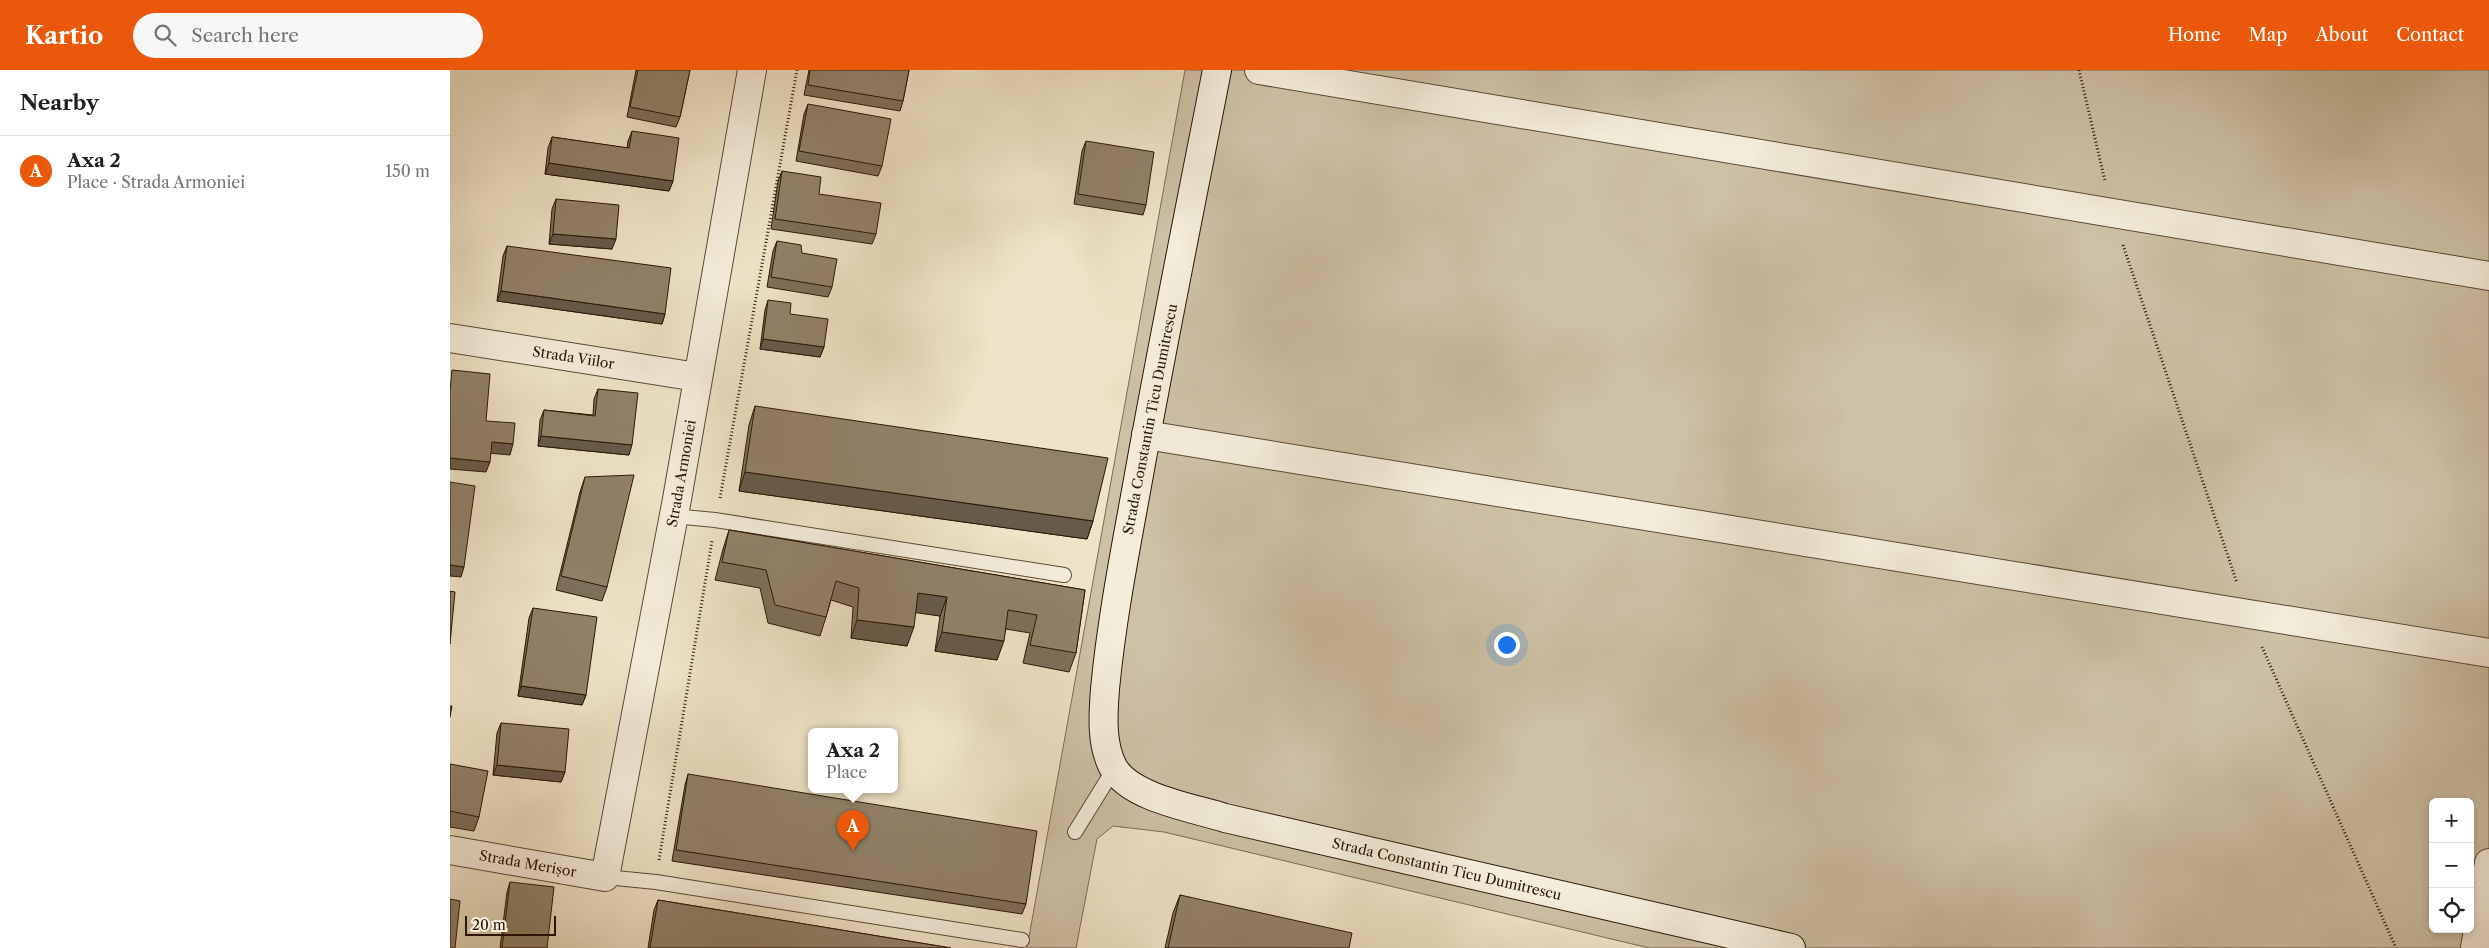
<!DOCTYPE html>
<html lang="en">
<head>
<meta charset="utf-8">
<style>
	body { margin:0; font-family:"Libre Caslon Text",serif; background:#f6f6f6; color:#202124 }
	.controls { position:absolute; right:15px; bottom:15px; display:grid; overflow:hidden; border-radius:8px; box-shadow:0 2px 8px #0003 }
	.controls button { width:45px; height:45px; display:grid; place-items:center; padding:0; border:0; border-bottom:1px solid #e0e0e0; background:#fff; color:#202124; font:25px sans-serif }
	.scale { position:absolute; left:15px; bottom:12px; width:91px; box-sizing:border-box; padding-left:5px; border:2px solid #2c1706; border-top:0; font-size:14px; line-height:18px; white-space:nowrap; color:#2c1706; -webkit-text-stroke:4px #f4eddb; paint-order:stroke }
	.you { position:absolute; left:1056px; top:574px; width:18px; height:18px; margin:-12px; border:4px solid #fff; border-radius:50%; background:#1a73e8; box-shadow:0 0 0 8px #1a73e833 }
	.badge { display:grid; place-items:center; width:32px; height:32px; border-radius:50%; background:#ea580c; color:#fff; font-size:16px; font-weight:700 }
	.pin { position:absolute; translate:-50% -41px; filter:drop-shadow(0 1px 2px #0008) }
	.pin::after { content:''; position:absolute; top:26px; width:18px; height:15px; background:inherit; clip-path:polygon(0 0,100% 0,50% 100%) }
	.popup { position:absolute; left:358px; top:658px; width:90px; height:65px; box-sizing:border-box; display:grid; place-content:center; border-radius:8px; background:#fff; filter:drop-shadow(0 1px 4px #0005); font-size:16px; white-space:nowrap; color:#757577 }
	.popup b { font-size:19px; color:#202124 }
	.popup::after { content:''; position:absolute; left:50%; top:100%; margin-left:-10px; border:10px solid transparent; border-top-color:#fff }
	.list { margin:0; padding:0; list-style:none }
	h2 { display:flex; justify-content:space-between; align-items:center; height:65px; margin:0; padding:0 20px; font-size:21px }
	h2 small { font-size:16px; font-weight:400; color:#757577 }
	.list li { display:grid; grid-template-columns:32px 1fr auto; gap:15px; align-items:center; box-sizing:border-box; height:70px; padding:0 20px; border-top:1px solid #e0e0e0 }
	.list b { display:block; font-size:19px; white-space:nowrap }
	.list p { margin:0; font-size:16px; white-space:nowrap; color:#757577 }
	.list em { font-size:16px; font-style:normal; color:#757577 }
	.icon { flex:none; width:28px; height:28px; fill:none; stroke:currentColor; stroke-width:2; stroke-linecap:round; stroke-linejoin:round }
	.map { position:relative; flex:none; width:2039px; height:878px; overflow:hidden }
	header { display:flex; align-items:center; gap:30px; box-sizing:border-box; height:70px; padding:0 25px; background:#ea580c; color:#fff }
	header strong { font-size:24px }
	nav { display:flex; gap:28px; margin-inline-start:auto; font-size:18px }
	.search { width:350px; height:45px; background:#f6f6f6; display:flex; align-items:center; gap:12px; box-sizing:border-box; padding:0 18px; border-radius:28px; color:#757577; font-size:19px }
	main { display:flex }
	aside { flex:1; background:#fff }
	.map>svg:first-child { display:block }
	.green { fill:#cdc1a6; stroke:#7c6c56; fill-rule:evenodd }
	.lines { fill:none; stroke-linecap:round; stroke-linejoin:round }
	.lane-casing { stroke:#5c4a36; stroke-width:16 }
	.street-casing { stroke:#5c4a36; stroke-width:30 }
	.secondary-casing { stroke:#2c1706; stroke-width:30 }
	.path { stroke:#2c1706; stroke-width:3; stroke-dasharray:1 2.5; stroke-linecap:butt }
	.lane { stroke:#f4eddb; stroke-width:14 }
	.street { stroke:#f4eddb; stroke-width:28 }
	.secondary { stroke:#f4eddb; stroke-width:28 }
	.wall { fill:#7d705b; stroke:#2c1706 }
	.shaded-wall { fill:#665b4a; stroke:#2c1706 }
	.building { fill:#91826a; stroke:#2c1706 }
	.labels { text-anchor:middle; stroke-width:4; stroke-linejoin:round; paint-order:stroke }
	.street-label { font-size:14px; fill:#2c1706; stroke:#f4eddb }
</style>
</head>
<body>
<header>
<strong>Kartio</strong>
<div class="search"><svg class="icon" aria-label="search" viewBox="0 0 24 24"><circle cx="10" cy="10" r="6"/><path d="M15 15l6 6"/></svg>Search here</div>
<nav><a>Home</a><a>Map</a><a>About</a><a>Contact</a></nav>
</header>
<main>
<aside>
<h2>Nearby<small></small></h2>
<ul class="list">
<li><span class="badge">A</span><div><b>Axa 2</b><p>Place · Strada Armoniei</p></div><em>150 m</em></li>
</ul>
</aside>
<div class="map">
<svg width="2039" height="878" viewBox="0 0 2039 878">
	<rect width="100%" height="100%" fill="#eee4c7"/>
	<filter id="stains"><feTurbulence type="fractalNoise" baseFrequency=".004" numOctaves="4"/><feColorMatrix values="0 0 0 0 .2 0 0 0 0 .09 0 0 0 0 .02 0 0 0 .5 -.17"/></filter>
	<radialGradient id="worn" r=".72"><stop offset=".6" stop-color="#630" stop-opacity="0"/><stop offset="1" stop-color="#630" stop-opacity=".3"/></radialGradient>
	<!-- green -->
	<path class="green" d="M735 0H2039V878H1199L714 762 663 756 647 769 626 878H577ZM1983 732H2020V859H1983Z"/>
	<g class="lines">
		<!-- lane casing -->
		<g class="lane-casing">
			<g id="lane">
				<path d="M223 446 265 450 614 505"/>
				<path d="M625 762 664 699"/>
				<path d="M155 807 206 812 572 870"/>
			</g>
		</g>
		<!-- street casing -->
		<g class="street-casing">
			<g id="street">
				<path d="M809 0 2039 206"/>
				<path id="s1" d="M0 268 247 307"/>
				<path d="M696 365 2039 583"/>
				<path id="s2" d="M0 780 155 807 227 429 302 0"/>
				<path d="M2025 878 2039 793"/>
			</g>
		</g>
		<!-- secondary casing -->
		<g class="secondary-casing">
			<g id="secondary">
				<path id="s3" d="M767 0C741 133 714 266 690 399 677 472 662 545 655 619 653 645 651 674 663 697 680 728 744 738 775 748L1341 878"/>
			</g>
		</g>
		<!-- path -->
		<g class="path">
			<path d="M1629 0 1655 111"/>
			<path d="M1673 175 1787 513"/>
			<path d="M270 428 347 0"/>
			<path d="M1812 577 1946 878"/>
			<path d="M209 790 262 471"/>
		</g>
		<!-- lane -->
		<use href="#lane" class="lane"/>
		<!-- street -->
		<use href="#street" class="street"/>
		<!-- secondary -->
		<use href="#secondary" class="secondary"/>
	</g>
	<!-- wall -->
	<g class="wall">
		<path d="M186 0H240L230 47 226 57 177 47Z"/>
		<path d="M359 0H459L453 31 450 41 354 25Z"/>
		<path d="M358 34 432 96 428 106 346 91 354 44Z"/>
		<path d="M182 61 223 111 219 121 95 104 98 78 102 67 177 78 178 71Z"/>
		<path d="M636 71 696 135 693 145 624 134 632 81Z"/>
		<path d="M332 101 426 164 422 174 321 159 328 111Z"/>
		<path d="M106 129 162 179 99 174 102 139Z"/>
		<path d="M327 171 382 217 378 227 317 217 323 181Z"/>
		<path d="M57 176 215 244 212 254 47 231 53 186Z"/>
		<path d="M318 230 374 277 370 287 310 279 315 240Z"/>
		<path d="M148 319 179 385 88 376 90 350 94 340 143 345 144 329Z"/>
		<path d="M305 336 643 451 637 469 289 421 299 355Z"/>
		<path d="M135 407 157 517 152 531 106 520 130 422Z"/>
		<path d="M279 460 635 520 626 583 619 602 573 593 580 563 556 559 547 590 485 581 490 546 466 542 457 576 401 568 403 537 381 530 376 547 370 566 318 553 310 518 265 510 273 479Z"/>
		<path d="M83 538 136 625 132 635 68 626 79 548Z"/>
		<path d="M51 653 115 702 111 712 43 705 47 663Z"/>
		<path d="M0 694 29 747 24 761 0 757Z"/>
		<path d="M238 704 576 834 572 844 222 791 235 715Z"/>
		<path d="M60 812 97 878H50L57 822Z"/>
		<path d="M730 825 899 878H715L723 843Z"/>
		<path d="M208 830 501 878H198L204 840Z"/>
	</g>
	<!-- shaded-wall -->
	<g class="shaded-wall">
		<path d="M99 93 223 111 219 121 95 104Z"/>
		<path d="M103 164 166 169 162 179 99 174Z"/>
		<path d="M51 221 215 244 212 254 47 231Z"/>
		<path d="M313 269 374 277 370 287 310 279Z"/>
		<path d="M91 366 182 375 179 385 88 376Z"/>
		<path d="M42 372 63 374 60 385 38 383Z"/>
		<path d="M0 388 40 392 36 402 0 399Z"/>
		<path d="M295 402 643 451 637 469 289 421Z"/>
		<path d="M0 495 14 497 11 507 0 506Z"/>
		<path d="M468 523 497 527 490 546 461 542Z"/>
		<path d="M407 550 464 557 457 576 401 568Z"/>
		<path d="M492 562 554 571 547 590 485 581Z"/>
		<path d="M71 616 136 625 132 635 68 626Z"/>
		<path d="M47 695 115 702 111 712 43 705Z"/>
	</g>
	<!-- building -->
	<g class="building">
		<path d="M188 0H240L230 47 180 37Z"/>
		<path d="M360 0H459L453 31 358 15Z"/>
		<path d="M358 34 441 49 432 96 349 81Z"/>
		<path d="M182 61 229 68 223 111 99 93 102 67 179 78Z"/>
		<path d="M636 71 704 82 696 135 628 124Z"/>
		<path d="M332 101 371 107 369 124 431 133 426 164 325 149Z"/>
		<path d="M106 129 169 135 166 169 103 164Z"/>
		<path d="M327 171 351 175 352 183 387 189 382 217 321 207Z"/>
		<path d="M57 176 221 198 215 244 51 221Z"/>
		<path d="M318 230 341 233 340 244 378 249 374 277 313 269Z"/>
		<path d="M2 300 40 304 36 351 65 353 63 374 42 372 40 392 0 388V320Z"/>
		<path d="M148 319 188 323 182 375 91 366 94 340 145 346Z"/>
		<path d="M305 336 658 388 643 451 295 402Z"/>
		<path d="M184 405 157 517 111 506 135 407Z"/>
		<path d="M0 412 25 416 14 497 0 495Z"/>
		<path d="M279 460 635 520 626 583 580 575 587 545 558 540 554 571 492 562 497 527 468 523 464 557 407 550 409 518 386 511 376 547 325 535 316 500 272 492Z"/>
		<path d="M0 521 5 522 0 574Z"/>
		<path d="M83 538 147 547 136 625 71 616Z"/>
		<path d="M0 636H2L0 647Z"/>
		<path d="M51 653 119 659 115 702 47 695Z"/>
		<path d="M0 694 38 701 29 747 0 741Z"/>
		<path d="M238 704 587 761 576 834 226 780Z"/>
		<path d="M60 812 104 817 97 878H52Z"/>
		<path d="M730 825 902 863 899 878H718Z"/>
		<path d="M0 829 10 831 5 878H0Z"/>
		<path d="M208 830 501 878H200Z"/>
	</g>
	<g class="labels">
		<!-- street labels -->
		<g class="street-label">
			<text dy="5" stroke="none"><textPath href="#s1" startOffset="125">Strada Viilor</textPath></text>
			<text transform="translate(700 349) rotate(-79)" y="5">Strada Constantin Ticu Dumitrescu</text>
			<text dy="5" stroke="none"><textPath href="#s2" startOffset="568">Strada Armoniei</textPath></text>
			<text dy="5" stroke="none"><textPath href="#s2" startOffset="79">Strada Merișor</textPath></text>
			<text dy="5" stroke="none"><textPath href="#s3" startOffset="1062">Strada Constantin Ticu Dumitrescu</textPath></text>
		</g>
	</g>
	<rect width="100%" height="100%" filter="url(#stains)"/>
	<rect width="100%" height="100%" fill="url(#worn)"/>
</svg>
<div class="controls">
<button>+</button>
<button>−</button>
<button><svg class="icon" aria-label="locate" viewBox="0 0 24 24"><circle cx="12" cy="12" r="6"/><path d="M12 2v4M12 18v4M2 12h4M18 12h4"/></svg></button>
</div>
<div class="scale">20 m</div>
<div class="you"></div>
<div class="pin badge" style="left:403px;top:781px">A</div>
<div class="popup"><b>Axa 2</b>Place</div>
</div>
</main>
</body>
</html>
